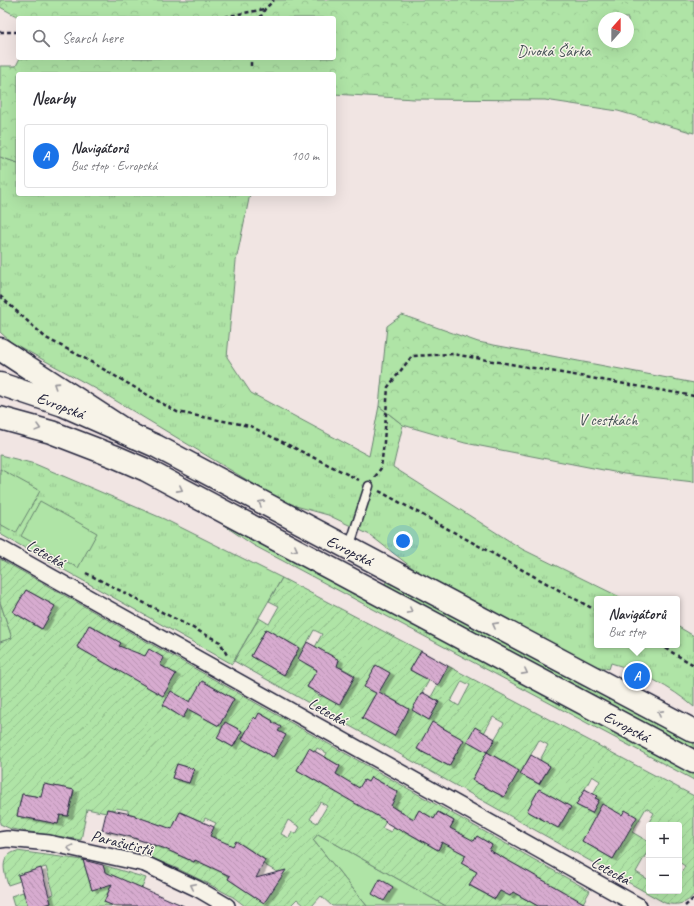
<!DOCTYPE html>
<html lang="en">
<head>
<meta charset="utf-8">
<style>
	body { margin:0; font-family:Caveat,sans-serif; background:#f7f7f7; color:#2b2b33 }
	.controls { position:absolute; right:12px; bottom:12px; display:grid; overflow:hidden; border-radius:4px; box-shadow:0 4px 16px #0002 }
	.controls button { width:36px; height:36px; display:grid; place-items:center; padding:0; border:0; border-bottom:1px solid #e1e1e2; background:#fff; color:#2b2b33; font:20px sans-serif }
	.compass { position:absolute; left:598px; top:12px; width:36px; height:36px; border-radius:50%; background:#fff; box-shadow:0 4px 16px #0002; rotate:21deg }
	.you { position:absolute; left:403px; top:541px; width:14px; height:14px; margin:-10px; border:3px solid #fff; border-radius:50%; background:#1a73e8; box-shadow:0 0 0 6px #1a73e833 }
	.badge { display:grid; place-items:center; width:26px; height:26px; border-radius:50%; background:#1a73e8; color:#fff; font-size:13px; font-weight:700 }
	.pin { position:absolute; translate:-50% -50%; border:2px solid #fff; box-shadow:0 1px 4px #0006 }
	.popup { position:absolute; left:594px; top:596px; width:86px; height:52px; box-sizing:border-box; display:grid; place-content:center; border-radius:4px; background:#fff; filter:drop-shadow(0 1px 3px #0005); font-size:13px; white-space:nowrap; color:#7c7c81 }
	.popup b { font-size:15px; color:#2b2b33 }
	.popup::after { content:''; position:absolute; left:50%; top:100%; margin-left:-8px; border:8px solid transparent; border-top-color:#fff }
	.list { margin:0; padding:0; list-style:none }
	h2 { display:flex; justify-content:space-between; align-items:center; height:52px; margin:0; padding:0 16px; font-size:17px }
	h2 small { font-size:13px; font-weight:400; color:#7c7c81 }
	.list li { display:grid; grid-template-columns:26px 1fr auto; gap:12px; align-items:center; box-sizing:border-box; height:64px; margin:0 8px 8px; padding:0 8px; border:1px solid #e1e1e2; border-radius:4px }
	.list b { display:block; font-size:15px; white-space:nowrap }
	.list p { margin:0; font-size:13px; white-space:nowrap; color:#7c7c81 }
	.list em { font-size:13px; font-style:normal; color:#7c7c81 }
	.icon { flex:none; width:22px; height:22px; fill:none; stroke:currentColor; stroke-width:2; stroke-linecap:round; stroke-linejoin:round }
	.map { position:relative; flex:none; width:694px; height:906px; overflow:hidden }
	.search { position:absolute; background:#fff; box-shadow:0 4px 16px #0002; left:16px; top:16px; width:320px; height:44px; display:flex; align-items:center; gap:10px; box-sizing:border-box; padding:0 14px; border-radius:4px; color:#7c7c81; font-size:15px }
	.panel { position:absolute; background:#fff; box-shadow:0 4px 16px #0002; left:16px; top:72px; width:320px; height:124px; border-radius:4px }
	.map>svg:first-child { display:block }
	.grass { fill:url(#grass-tufts); stroke:#688370 }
	.forest { fill:url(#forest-crowns); stroke:#688370; fill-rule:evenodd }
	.park { fill:#afe4a6; stroke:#688370 }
	.garden { fill:url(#garden-furrows); stroke:#688370; fill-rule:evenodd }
	.building { fill:url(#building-back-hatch); stroke:#22223b; filter:url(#shadow) }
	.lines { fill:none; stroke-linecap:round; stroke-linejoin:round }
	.lane-casing { stroke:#22223b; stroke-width:11 }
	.street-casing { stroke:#22223b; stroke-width:18 }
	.primary-casing { stroke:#22223b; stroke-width:25 }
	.highway-casing { stroke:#22223b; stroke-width:25 }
	.path { stroke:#22223b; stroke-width:2.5; stroke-dasharray:4 3; stroke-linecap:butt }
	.lane { stroke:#f7f3e8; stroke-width:8 }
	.street { stroke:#f7f3e8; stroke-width:15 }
	.primary { stroke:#f7f3e8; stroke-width:22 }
	.highway { stroke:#f7f3e8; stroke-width:22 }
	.oneway { stroke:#97959a }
	.labels { text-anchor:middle; stroke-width:3; stroke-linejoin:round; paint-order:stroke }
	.park-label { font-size:16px; fill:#455256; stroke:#f7f3e8 }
	.street-label { font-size:16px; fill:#22223b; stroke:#f7f3e8 }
</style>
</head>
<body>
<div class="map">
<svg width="694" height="906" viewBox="0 0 694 906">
	<defs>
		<pattern id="grass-tufts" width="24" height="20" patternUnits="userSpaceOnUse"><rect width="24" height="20" fill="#afe4a6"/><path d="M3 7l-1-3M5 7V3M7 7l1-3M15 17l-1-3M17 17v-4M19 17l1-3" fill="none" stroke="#96c390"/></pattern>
		<pattern id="forest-crowns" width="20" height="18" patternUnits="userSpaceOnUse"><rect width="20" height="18" fill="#afe4a6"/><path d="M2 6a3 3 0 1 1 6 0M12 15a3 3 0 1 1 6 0" fill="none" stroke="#96c390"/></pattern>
		<pattern id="garden-furrows" width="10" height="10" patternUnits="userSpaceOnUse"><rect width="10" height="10" fill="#afe4a6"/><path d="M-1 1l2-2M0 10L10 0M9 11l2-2" fill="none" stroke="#96c390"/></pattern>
		<pattern id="building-back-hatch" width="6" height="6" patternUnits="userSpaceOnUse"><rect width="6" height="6" fill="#d7abcf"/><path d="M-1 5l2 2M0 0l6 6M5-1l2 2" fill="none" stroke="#b893b3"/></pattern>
		<filter id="shadow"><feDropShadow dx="4.5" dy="2.5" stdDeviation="0" flood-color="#0004"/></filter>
	</defs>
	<rect width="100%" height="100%" fill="#f1e5e3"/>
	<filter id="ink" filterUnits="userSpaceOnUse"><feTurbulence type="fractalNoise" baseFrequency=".025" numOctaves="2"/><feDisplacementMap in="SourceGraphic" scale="8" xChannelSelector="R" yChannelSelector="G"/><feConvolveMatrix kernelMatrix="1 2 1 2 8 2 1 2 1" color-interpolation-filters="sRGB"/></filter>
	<g filter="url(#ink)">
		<!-- grass -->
		<g class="grass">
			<path d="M0 157 18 163V194H250L236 261 227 357 251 393 369 456 379 406 403 425 393 467 522 549 624 599H597V645H677V626L694 636V707C671 687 640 671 611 663L609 669 595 666 424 577 370 535 328 515 285 503 98 390 11 342 0 332Z"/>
			<path d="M0 455 35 464 164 519 282 578 232 664 0 534Z"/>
			<path d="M222 524 694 774V780L253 545Z"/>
			<path d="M387 580 694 743V751L384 586Z"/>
			<path d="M0 602 12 638 0 642Z"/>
		</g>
		<!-- forest -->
		<g class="forest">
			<path d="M0 0H694V133L618 111 545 100 414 99 334 94V74H18V163L0 157V66H16L20 58H334V18H20L0 7ZM604 18H628V42H604Z"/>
			<path d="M402 315 478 342 694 383V482L624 474 465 443 403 425 379 406 387 326Z"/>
		</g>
		<!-- park -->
		<g class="park">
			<path d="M0 469 40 491 16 533 0 524Z"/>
			<path d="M40 501 97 533 78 568 21 536Z"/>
			<path d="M318 834 446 906H367L313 840Z"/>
		</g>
		<!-- garden -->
		<g class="garden">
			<path d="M0 559 590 891 583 903 551 906 560 890 528 872 516 894 538 906H520L518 905 517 906H446L318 834 313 840 367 906H332L321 896 312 906H305L297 899 290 906H245L233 897 207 883 176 868 145 855 149 844 159 847 166 827 146 820 139 840 130 837 135 815 128 813V810L116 808 115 810 107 809 106 813 87 809 81 840 11 829 0 824V750L1 749 0 745V642L12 638 0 602ZM26 590 54 606 41 629 13 612ZM90 625 121 643 109 664 77 647ZM149 650 163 658 160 665 175 674 163 695 147 686 145 656ZM202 681 234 699 219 726 188 709 183 717 171 711 178 698 190 704ZM260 713 273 721 272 722 280 728 278 731 285 735 273 757 242 739 254 718 256 719ZM225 723 242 731 233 747 217 738ZM317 748 327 753 325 757 340 766 328 788 297 770 309 749 315 752ZM177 764 194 769 189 783 172 778ZM371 777 398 792 395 797 352 801 364 780 368 782ZM44 784 74 790 68 816 60 815 58 824 17 816 22 794 41 797ZM320 802 327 806 317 823 310 819ZM394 808 411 817 403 831 394 827 391 832 382 828ZM419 810 434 819 438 812 454 821 438 850 406 832ZM180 812 203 822 205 818 216 823 207 841 204 840 194 862 168 850 176 830 172 829ZM288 820 300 827 296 834 292 832 289 838 281 834ZM477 836 492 845 489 850 505 859 493 880 503 885 495 899 470 886 477 872 461 863ZM215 838 221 841 212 868 201 862ZM236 841 265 860 263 864 277 872 283 871 264 903 228 879 229 877 217 869Z"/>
			<path d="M282 578 421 651 410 670 419 675 440 661 418 700 414 711 429 720 439 702 431 697 448 666 694 796V894C688 904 676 906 665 903L234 661 259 618 269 624 279 606 269 601ZM266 629 297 647 296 654 284 675 251 656ZM314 630 322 634 314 649 330 655 339 660 337 665 338 669 340 667 353 674 348 682 351 684 339 705 322 695 321 697 315 693V692L307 687 317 670 306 664 308 658 301 654ZM462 681 470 685 459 706 451 701ZM384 695 401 704 398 710 362 718 374 696ZM493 717 504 723 487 752 467 740 484 733ZM440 726 448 731 445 736 461 745 449 766 417 749 437 731ZM539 740 548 745 540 760 550 767 539 784 520 774ZM487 752 503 761 500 767 516 776 504 797 472 780ZM592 776 600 781 593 794 596 796 595 798 599 800 592 813 576 805ZM539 789 570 807 559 828 527 811ZM646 808 654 813 649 822 655 825H679V862L685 866 679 877V891H649V880L636 872 649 849V842L632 832ZM625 810 635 816 623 837 625 838 613 859 582 841 594 820 622 815Z"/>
			<path d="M17 851 83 860 92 890 108 885 103 865 146 878 142 888 113 880 104 902 114 906H41L51 903 49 896 54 894 46 867 18 875 20 881 8 885C3 869 0 856 17 851Z"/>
			<path d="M23 892 28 906H14L11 896Z"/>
		</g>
		<!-- building -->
		<g class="building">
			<path d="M26 590 55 606 42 629 13 612Z"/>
			<path d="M89 625 121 643 119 646 145 656 149 649 164 658 160 665 176 674 163 696 77 647Z"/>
			<path d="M266 629 299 648 284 675 251 656Z"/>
			<path d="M307 642 339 660 337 666 355 676 339 705 307 687 317 670 298 659Z"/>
			<path d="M421 651 448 666 438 685 410 670Z"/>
			<path d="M376 665 390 673 379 692 409 709 394 736 362 718 376 693 364 687Z"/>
			<path d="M202 681 234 699 219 726 188 709 183 718 163 705 171 691 190 702Z"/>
			<path d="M422 692 439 702 429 720 412 710Z"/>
			<path d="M259 713 273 721 272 722 281 727 278 731 286 735 273 757 242 739 254 717 256 719Z"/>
			<path d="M225 722 242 731 233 747 217 738Z"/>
			<path d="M432 722 464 740 449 766 417 749Z"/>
			<path d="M475 727 495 739 487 752 467 741Z"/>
			<path d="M309 748 340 766 336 774 359 788 364 780 368 782 371 777 398 792 391 806 402 813 414 819 419 810 434 819 438 812 454 821 450 828 474 841 477 836 492 845 489 850 589 906H538L513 892 510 896 500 891 495 899 469 885 477 872 461 863 466 855 442 842 438 850 403 830V832L385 822 386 821 297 770Z"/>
			<path d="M487 752 519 771 504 797 472 780Z"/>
			<path d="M531 755 550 766 539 784 520 774Z"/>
			<path d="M177 764 194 769 189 783 172 778Z"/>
			<path d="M44 784 74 790 68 816 60 815 58 824 17 816 22 794 41 797Z"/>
			<path d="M539 789 571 807 558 828 527 811Z"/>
			<path d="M585 789 597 796 595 798 599 800 592 813 576 805Z"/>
			<path d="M602 804 622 815 625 810 637 817 613 859 582 841Z"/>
			<path d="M107 809 135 815V816L172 829 180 812 214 827 210 836 233 846 236 841 265 860 256 878 286 870 264 903 228 879 230 876 195 860 194 862 163 848 131 837 102 830Z"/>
			<path d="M83 860 103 865 105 872 184 906H114L104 902 112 884 92 890Z"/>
			<path d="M41 868 51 903 41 906H28L18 875Z"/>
			<path d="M380 879 393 887 384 901 372 894Z"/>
		</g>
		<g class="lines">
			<!-- lane casing -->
			<g class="lane-casing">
				<path id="lane" d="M349 548 369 486"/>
			</g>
			<!-- street casing -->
			<g class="street-casing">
				<g id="street">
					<path d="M0 548 639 906"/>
					<path d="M0 840 7 839 49 843 145 864 198 889 227 906"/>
				</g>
			</g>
			<!-- primary casing -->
			<g class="primary-casing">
				<g id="primary">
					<path d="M0 384 63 405 156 446 694 731"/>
					<path d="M0 418 51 432 116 457 146 470 694 762"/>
				</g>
			</g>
			<!-- highway casing -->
			<g class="highway-casing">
				<path id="highway" d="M0 349 135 437"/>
			</g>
			<!-- path -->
			<g class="path">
				<path d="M218 18 265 9"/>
				<path d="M260 18 265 9 274 0"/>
				<path d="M0 32H18"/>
				<path d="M251 66V58"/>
				<path d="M0 296 46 338 84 358 177 412 250 426 359 480"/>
				<path d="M375 477 381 468 384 442 388 387 412 356 453 354 694 396"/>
				<path d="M379 491 597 611"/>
				<path d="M86 573 220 642 228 657"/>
				<path d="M659 645 694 665"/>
				<path d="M685 906 694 898"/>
			</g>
			<!-- lane -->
			<use href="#lane" class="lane"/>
			<!-- street -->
			<use href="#street" class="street"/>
			<!-- primary -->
			<use href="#primary" class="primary"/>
			<!-- highway -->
			<use href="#highway" class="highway"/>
		</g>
		<!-- one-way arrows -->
		<defs><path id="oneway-chevron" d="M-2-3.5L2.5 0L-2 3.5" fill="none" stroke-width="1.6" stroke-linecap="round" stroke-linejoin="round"/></defs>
		<g class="oneway">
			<use href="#oneway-chevron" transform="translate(56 385) rotate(-147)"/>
			<use href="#oneway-chevron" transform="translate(38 428) rotate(15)"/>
			<use href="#oneway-chevron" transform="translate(180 489) rotate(28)"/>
			<use href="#oneway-chevron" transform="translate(261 503) rotate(-151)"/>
			<use href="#oneway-chevron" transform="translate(295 549) rotate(28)"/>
			<use href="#oneway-chevron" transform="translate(410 611) rotate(28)"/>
			<use href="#oneway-chevron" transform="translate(495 625) rotate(-152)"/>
			<use href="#oneway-chevron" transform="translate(525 672) rotate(28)"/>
			<use href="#oneway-chevron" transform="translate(660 713) rotate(-152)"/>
			<use href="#oneway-chevron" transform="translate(70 848) rotate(-168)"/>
			<use href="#oneway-chevron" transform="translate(193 886) rotate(-154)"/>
		</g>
	</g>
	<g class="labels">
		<!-- park labels -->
		<g class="park-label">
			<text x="554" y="56">Divoká Šárka</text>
			<text x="608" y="425">V cestkách</text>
		</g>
		<!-- street labels -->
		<g class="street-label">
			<text transform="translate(61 405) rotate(21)" y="6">Evropská</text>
			<text transform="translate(350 550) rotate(27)" y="6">Evropská</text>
			<text transform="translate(46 553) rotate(29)" y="6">Letecká</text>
			<text transform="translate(328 711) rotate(29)" y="6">Letecká</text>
			<text transform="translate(627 726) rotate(28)" y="6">Evropská</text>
			<text transform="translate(122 842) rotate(14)" y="6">Parašutistů</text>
			<text transform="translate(611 870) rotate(29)" y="6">Letecká</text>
		</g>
	</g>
</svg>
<div class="controls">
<button>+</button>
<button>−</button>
</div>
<svg class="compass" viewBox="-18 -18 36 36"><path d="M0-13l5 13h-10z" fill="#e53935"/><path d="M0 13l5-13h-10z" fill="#7c7c81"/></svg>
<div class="you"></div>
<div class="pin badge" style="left:637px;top:676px">A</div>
<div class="popup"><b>Navigátorů</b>Bus stop</div>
<div class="search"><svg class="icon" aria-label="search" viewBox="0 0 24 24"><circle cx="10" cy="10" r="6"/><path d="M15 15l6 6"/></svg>Search here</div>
<section class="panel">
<h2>Nearby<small></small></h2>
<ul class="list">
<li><span class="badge">A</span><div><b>Navigátorů</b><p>Bus stop · Evropská</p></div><em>100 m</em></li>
</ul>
</section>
</div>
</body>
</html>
